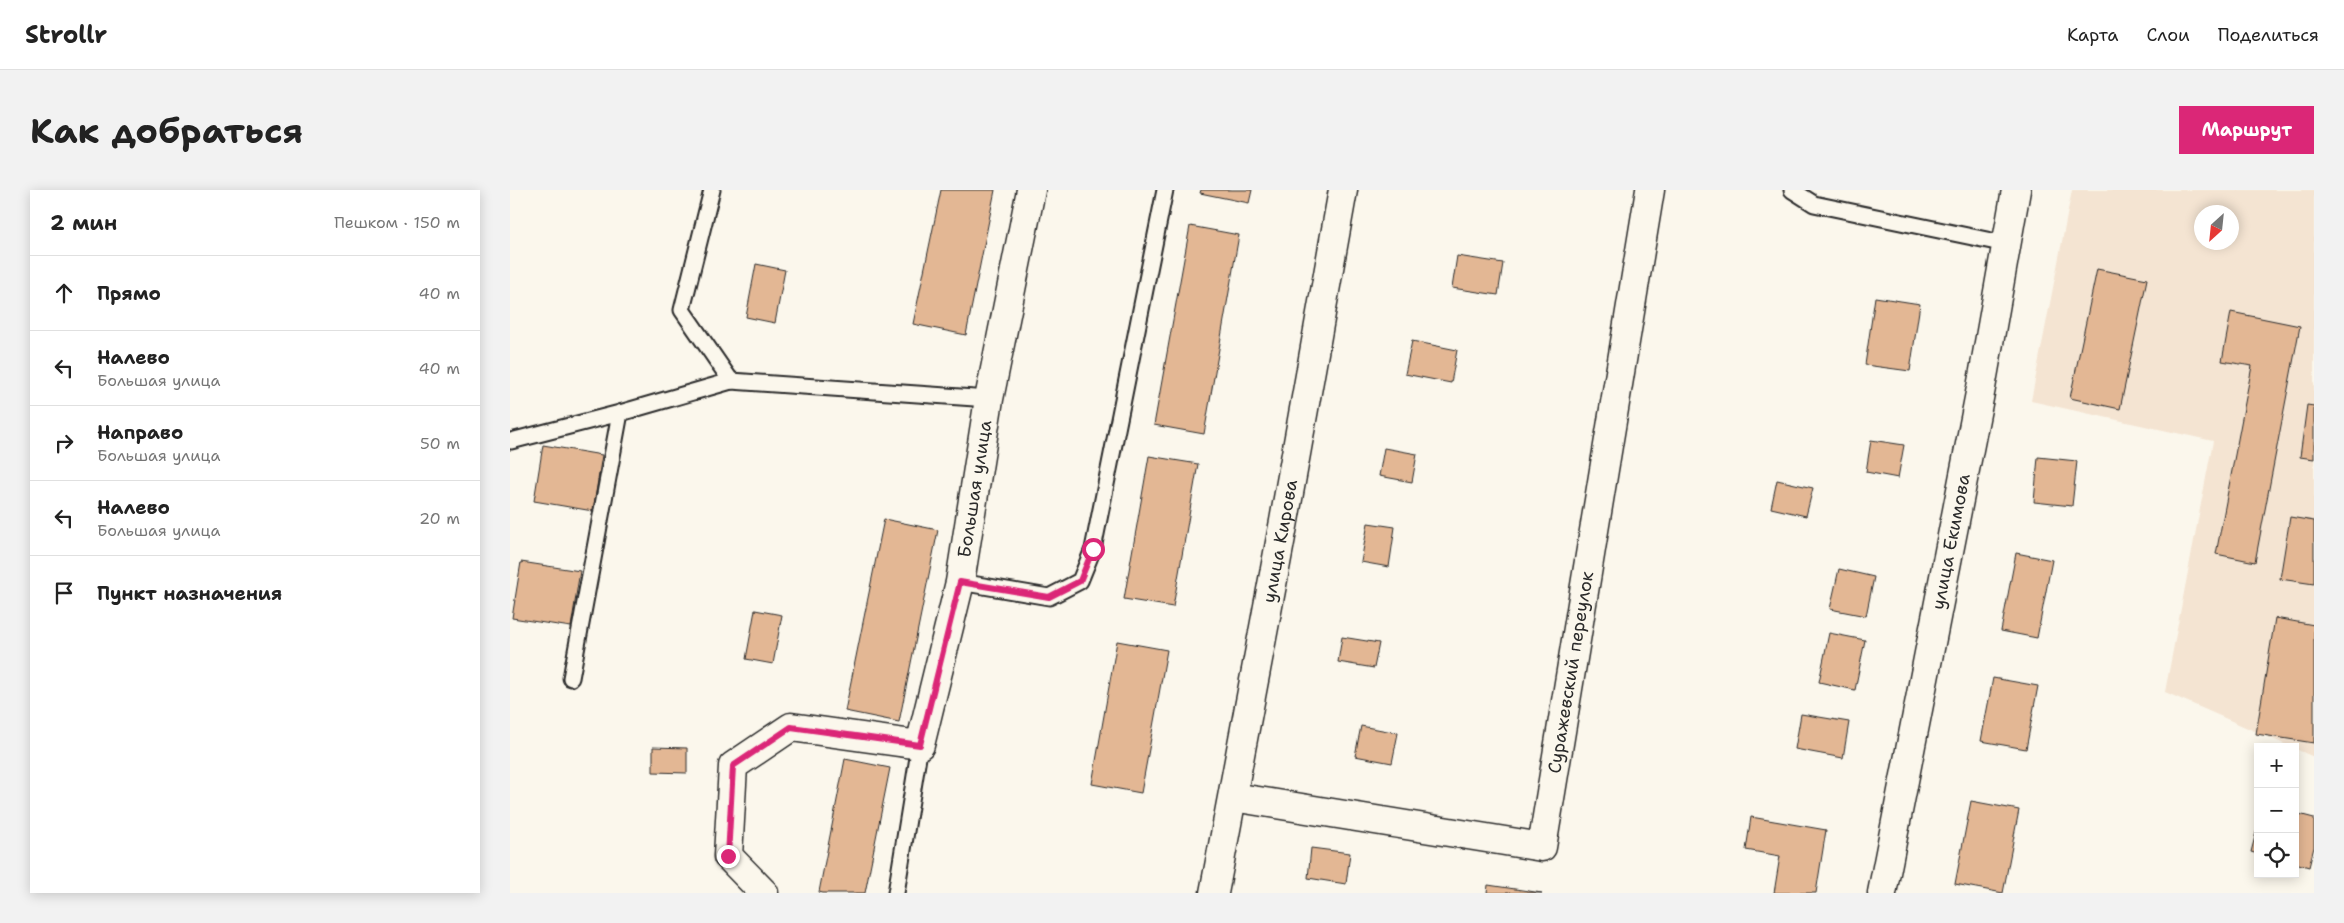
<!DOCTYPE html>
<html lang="ru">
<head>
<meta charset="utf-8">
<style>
	body { margin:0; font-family:"Shantell Sans",sans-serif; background:#f2f2f2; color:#222 }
	.controls { position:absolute; right:15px; bottom:15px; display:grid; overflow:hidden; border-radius:0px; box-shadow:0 2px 12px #0003 }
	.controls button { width:45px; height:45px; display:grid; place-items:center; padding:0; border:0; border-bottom:1px solid #e0e0e0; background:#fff; color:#222; font:25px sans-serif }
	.compass { position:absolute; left:1684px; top:15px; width:45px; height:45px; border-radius:50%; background:#fff; box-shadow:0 2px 12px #0003; rotate:207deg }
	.stop { position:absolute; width:15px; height:15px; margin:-11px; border:4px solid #db2777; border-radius:50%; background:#fff }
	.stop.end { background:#db2777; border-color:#fff; box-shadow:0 1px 5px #0008 }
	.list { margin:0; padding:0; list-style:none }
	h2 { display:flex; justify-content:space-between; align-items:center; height:65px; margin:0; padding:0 20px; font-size:21px }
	h2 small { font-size:16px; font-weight:400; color:#767676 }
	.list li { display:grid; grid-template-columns:32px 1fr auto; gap:15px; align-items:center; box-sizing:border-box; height:75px; padding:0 20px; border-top:1px solid #e0e0e0 }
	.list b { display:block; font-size:19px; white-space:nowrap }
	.list p { margin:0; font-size:16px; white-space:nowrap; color:#767676 }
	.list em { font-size:16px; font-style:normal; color:#767676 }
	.icon { flex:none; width:28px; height:28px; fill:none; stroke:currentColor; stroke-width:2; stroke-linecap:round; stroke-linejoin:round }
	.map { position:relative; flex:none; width:1804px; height:703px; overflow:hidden; border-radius:0px }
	header { display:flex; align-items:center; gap:30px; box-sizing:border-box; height:70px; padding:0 25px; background:#fff; border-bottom:1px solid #e0e0e0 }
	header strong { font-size:24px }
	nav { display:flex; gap:28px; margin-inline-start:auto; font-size:18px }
	.intro { display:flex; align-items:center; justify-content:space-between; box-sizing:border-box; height:120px; padding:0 30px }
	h1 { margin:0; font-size:35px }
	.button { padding:12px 22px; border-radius:0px; background:#db2777; color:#fff; font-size:18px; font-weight:700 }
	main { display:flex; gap:30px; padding:0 30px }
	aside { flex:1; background:#fff; border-radius:0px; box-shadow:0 2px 12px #0003 }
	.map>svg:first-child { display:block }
	.built { fill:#f4e4d2; fill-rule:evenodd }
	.building { fill:#e3b794; stroke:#2b2b2b }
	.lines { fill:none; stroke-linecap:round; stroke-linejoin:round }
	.service-casing { stroke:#2b2b2b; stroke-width:19 }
	.minor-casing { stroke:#2b2b2b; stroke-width:31 }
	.service { stroke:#fbf7ec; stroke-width:15 }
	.minor { stroke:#fbf7ec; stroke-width:28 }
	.route { stroke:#db2777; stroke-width:6 }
	.labels { text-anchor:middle; stroke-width:4; stroke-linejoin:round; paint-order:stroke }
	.street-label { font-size:18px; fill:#2b2b2b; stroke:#fbf7ec }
</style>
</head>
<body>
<header>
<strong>Strollr</strong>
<nav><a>Карта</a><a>Слои</a><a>Поделиться</a></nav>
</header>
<div class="intro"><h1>Как добраться</h1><a class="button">Маршрут</a></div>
<main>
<aside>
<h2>2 мин<small>Пешком · 150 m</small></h2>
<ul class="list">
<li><svg class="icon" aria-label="ahead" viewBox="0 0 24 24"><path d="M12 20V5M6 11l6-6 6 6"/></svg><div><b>Прямо</b></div><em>40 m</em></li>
<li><svg class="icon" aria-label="left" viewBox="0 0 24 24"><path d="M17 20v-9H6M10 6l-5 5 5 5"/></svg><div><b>Налево</b><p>Большая улица</p></div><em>40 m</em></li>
<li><svg class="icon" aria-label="right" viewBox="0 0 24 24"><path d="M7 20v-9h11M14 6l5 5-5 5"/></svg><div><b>Направо</b><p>Большая улица</p></div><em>50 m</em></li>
<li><svg class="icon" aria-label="left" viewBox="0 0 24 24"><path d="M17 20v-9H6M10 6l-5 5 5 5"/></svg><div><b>Налево</b><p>Большая улица</p></div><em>20 m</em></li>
<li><svg class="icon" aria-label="arrive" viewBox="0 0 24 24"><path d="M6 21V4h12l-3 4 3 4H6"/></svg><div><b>Пункт назначения</b></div></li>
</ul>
</aside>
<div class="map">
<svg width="1804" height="703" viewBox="0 0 1804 703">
	<rect width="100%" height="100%" fill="#fbf7ec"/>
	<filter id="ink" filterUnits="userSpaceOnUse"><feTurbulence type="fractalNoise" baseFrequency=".02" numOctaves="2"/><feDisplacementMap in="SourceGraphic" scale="10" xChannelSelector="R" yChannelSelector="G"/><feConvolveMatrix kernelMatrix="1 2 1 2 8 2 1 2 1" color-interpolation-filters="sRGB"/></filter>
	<g filter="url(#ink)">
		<!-- built -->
		<path class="built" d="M1562 0H1804V567L1655 502 1703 251 1521 211ZM1692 22H1722V52H1692Z"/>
		<!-- building -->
		<g class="building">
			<path d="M431 0H485L456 145 403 134Z"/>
			<path d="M691 0H742L739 13 690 3Z"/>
			<path d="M680 36 729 45 694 244 644 235Z"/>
			<path d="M947 66 993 73 988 105 942 98Z"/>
			<path d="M246 74 275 80 265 133 236 127Z"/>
			<path d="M1587 79 1637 89 1610 219 1560 208Z"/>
			<path d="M1365 107 1410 114 1400 181 1355 175Z"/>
			<path d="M1721 122 1790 136 1745 372 1706 364 1742 176 1712 171Z"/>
			<path d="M902 151 947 160 941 193 895 184Z"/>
			<path d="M1797 215 1804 216V269L1790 267Z"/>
			<path d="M1361 250 1394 255 1388 288 1356 282Z"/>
			<path d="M33 255 92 265 83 321 24 311Z"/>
			<path d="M874 258 907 264 902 292 869 286Z"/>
			<path d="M639 266 688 274 663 417 614 409Z"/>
			<path d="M1528 267 1567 271 1562 316 1524 312Z"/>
			<path d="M1267 290 1303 298 1296 326 1261 318Z"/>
			<path d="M1780 327 1804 331V394L1770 389Z"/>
			<path d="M374 329 428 340 389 532 335 521Z"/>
			<path d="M858 333 885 337 879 377 851 372Z"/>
			<path d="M1506 363 1542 370 1527 448 1491 441Z"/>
			<path d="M11 372 70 381 61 437 2 428Z"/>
			<path d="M1329 379 1364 387 1356 426 1320 419Z"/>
			<path d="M245 420 272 425 263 474 236 469Z"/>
			<path d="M1765 428 1804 435V553L1746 544Z"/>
			<path d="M1319 443 1355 450 1345 500 1309 492Z"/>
			<path d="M832 447 869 453 864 478 828 472Z"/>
			<path d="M607 451 657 460 631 603 582 594Z"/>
			<path d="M1483 488 1528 496 1516 559 1471 551Z"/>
			<path d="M1291 524 1339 532 1333 568 1285 559Z"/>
			<path d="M851 536 888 543 882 573 845 566Z"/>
			<path d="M143 557 177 558V583L143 582Z"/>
			<path d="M335 569 380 578 355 703H313L309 702Z"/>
			<path d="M1461 611 1509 620 1493 703 1445 694Z"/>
			<path d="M1785 623 1804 628V657L1799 677 1785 673Z"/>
			<path d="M1241 627 1316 640 1306 703H1264L1270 666 1236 660Z"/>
			<path d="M1748 635V664L1741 662Z"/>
			<path d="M801 658 840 663 836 694 798 688Z"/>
			<path d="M978 695 1032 703H977Z"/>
		</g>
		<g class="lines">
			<!-- service casing -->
			<g class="service-casing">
				<g id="service">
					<path d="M202 0 172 120 221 191"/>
					<path d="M1282 0 1304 14 1496 54"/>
					<path d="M1 251 110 223 221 191 479 209"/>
					<path d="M450 392 539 407 570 391 583 359 655 0"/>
					<path d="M61 488 110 223"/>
					<path d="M386 703 410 555"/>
				</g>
			</g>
			<!-- minor casing -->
			<g class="minor-casing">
				<g id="minor">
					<path id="s1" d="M723 607 1032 657 1140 0"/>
					<path id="s2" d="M254 703 218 666 223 576 281 537 410 555 450 392 479 209 521 0"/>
					<path id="s3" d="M704 703 774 331 833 0"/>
					<path id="s4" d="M1372 703 1471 198 1506 0"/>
				</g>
			</g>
			<!-- service -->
			<use href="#service" class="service"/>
			<!-- minor -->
			<use href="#minor" class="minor"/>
		</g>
	</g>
	<g class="lines" filter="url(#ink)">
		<!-- route -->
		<path class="route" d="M218 666 223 576 281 537 410 555 450 392 539 407 570 391 583 359"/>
	</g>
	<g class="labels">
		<!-- street labels -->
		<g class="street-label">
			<text dy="6" stroke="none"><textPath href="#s2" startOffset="604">Большая улица</textPath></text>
			<text dy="6" stroke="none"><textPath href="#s3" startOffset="358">улица Кирова</textPath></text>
			<text dy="6" stroke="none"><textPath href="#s4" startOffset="358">улица Екимова</textPath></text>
			<text dy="6" stroke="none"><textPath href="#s1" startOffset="490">Суражевский переулок</textPath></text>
		</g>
	</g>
</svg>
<div class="controls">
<button>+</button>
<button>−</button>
<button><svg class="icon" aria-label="locate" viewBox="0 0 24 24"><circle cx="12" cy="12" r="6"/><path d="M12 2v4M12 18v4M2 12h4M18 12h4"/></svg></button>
</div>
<svg class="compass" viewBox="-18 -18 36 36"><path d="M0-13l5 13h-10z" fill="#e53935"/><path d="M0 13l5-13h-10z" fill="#767676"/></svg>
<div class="stop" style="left:583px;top:359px"></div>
<div class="stop end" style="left:218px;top:666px"></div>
</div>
</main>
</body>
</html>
